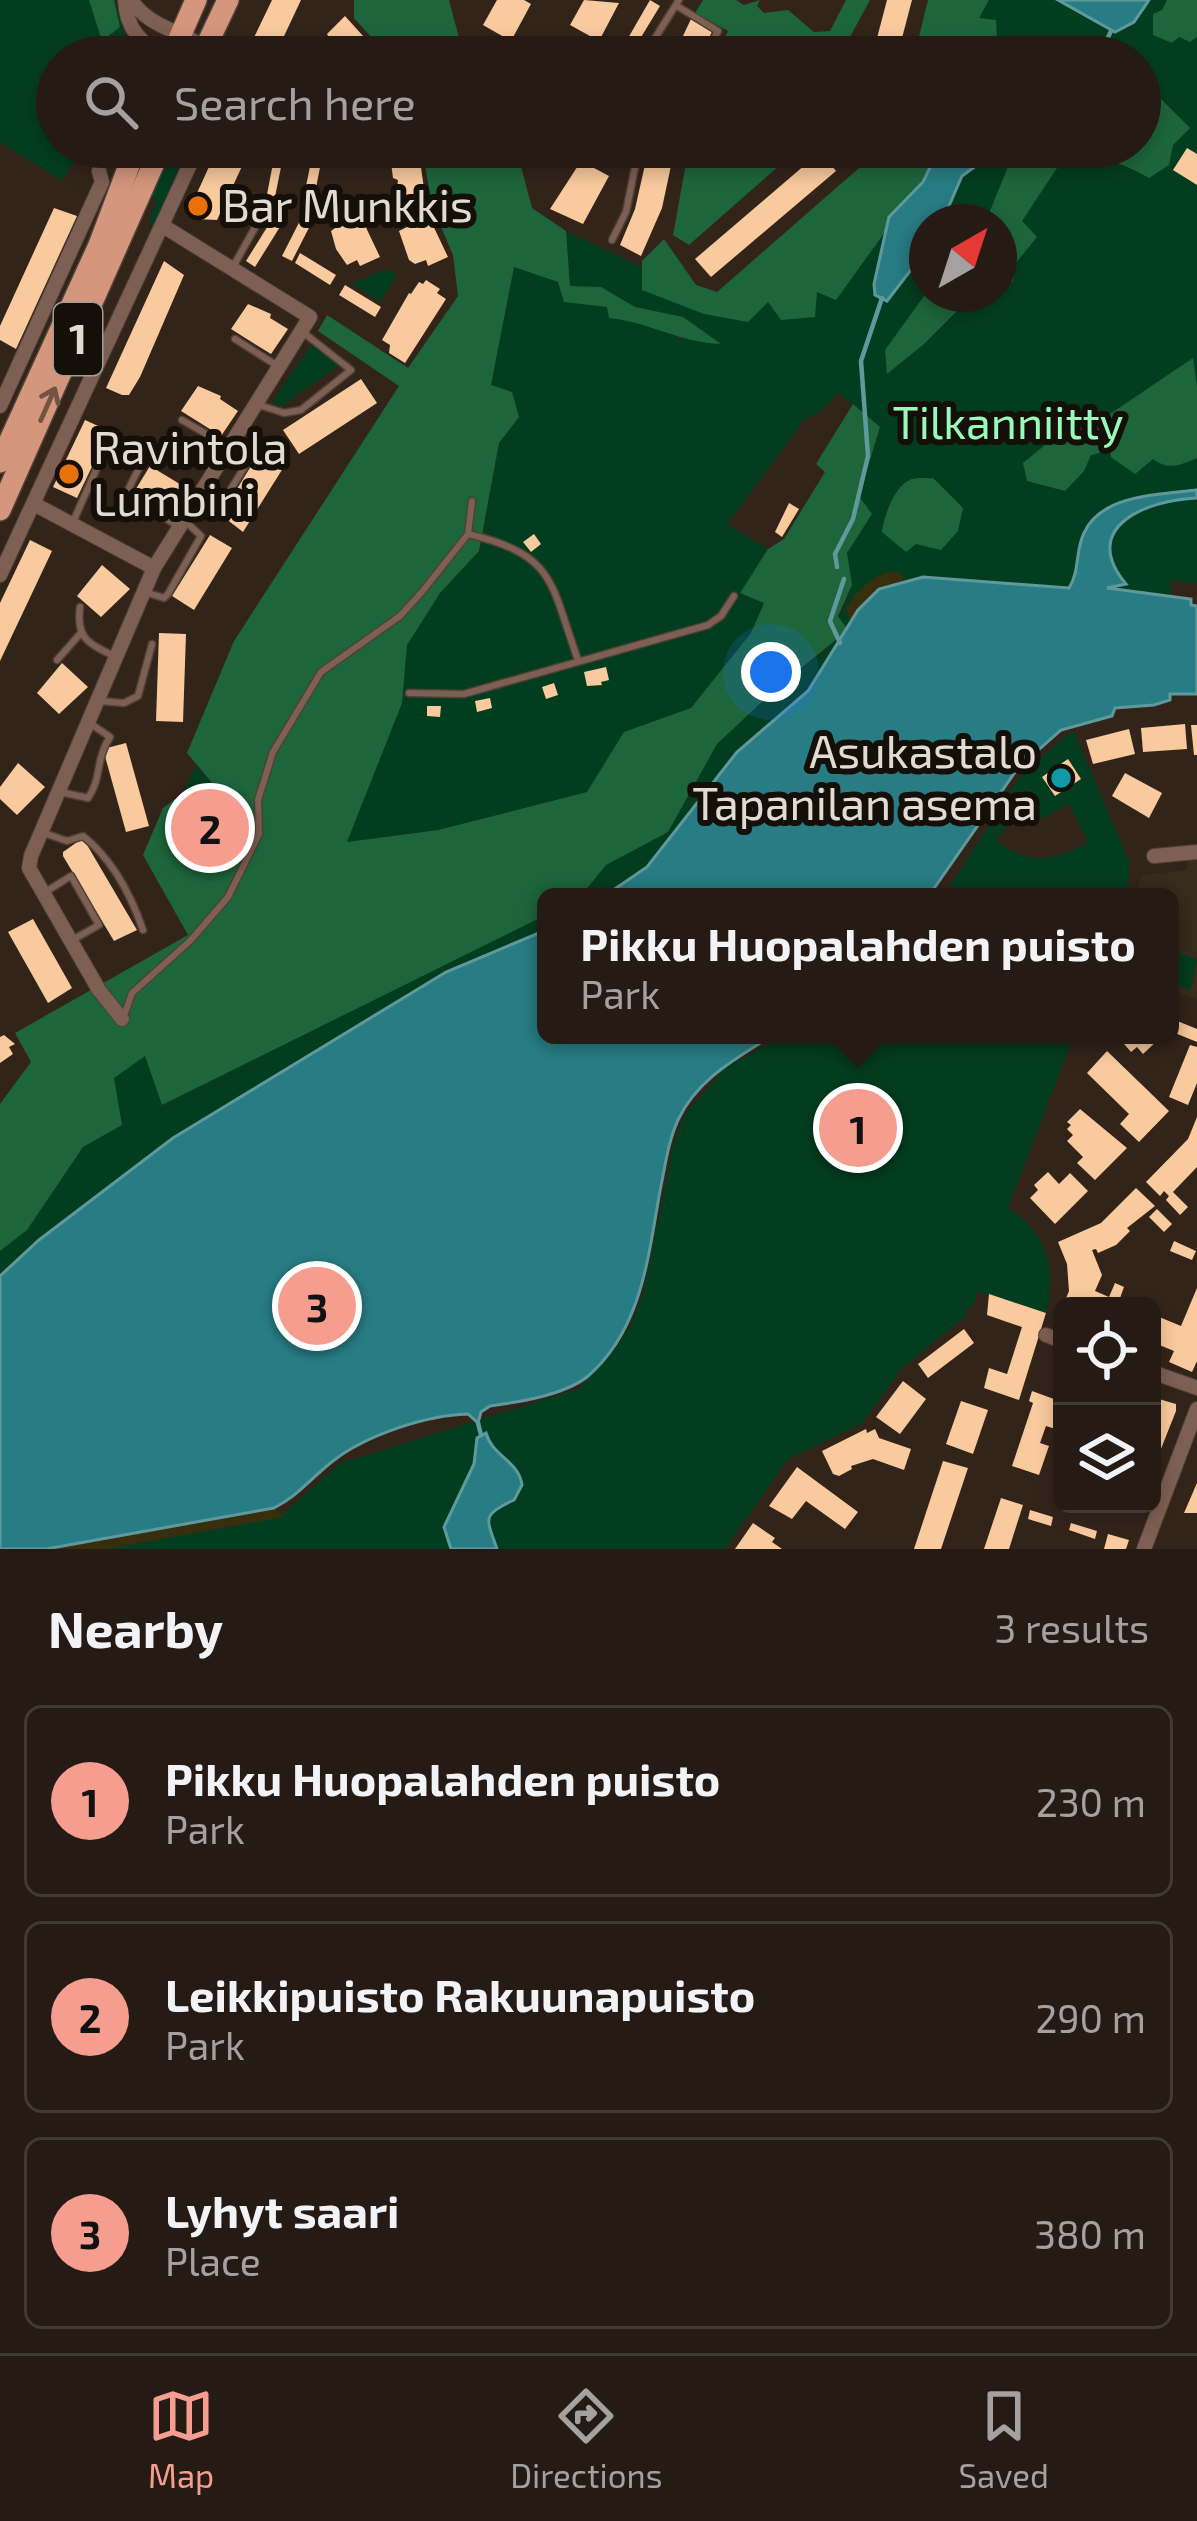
<!DOCTYPE html>
<html lang="en">
<head>
<meta charset="utf-8">
<style>
	body { margin:0; font-family:"Exo 2",sans-serif; background:#2e241d; color:#f1f3f6 }
	.controls { position:absolute; right:36px; bottom:36px; display:grid; overflow:hidden; border-radius:18px; box-shadow:0 6px 18px #0003 }
	.controls button { width:108px; height:108px; display:grid; place-items:center; padding:0; border:0; border-bottom:3px solid #423934; background:#261b14; color:#f1f3f6; font:60px sans-serif }
	.compass { position:absolute; left:909px; top:204px; width:108px; height:108px; border-radius:50%; background:#261b14; box-shadow:0 6px 18px #0003; rotate:39deg }
	.you { position:absolute; left:771px; top:672px; width:42px; height:42px; margin:-30px; border:9px solid #fff; border-radius:50%; background:#1a73e8; box-shadow:0 0 0 18px #1a73e833 }
	.badge { display:grid; place-items:center; width:78px; height:78px; border-radius:50%; background:#f59d8e; color:#111; font-size:39px; font-weight:700 }
	.pin { position:absolute; translate:-50% -50%; border:6px solid #fff; box-shadow:0 3px 12px #0006 }
	.popup { position:absolute; left:537px; top:888px; width:642px; height:156px; box-sizing:border-box; display:grid; place-content:center; border-radius:18px; background:#261b14; filter:drop-shadow(0 3px 9px #0005); font-size:39px; white-space:nowrap; color:#a4a1a0 }
	.popup b { font-size:45px; color:#f1f3f6 }
	.popup::after { content:''; position:absolute; left:50%; top:100%; margin-left:-24px; border:24px solid transparent; border-top-color:#261b14 }
	.list { margin:0; padding:0; list-style:none }
	h2 { display:flex; justify-content:space-between; align-items:center; height:156px; margin:0; padding:0 48px; font-size:51px }
	h2 small { font-size:39px; font-weight:400; color:#a4a1a0 }
	.list li { display:grid; grid-template-columns:78px 1fr auto; gap:36px; align-items:center; box-sizing:border-box; height:192px; margin:0 24px 24px; padding:0 24px; border:3px solid #423934; border-radius:18px }
	.list b { display:block; font-size:45px; white-space:nowrap }
	.list p { margin:0; font-size:39px; white-space:nowrap; color:#a4a1a0 }
	.list em { font-size:39px; font-style:normal; color:#a4a1a0 }
	.icon { flex:none; width:66px; height:66px; fill:none; stroke:currentColor; stroke-width:2; stroke-linecap:round; stroke-linejoin:round }
	.map { position:relative; flex:none; width:1197px; height:1549px; overflow:hidden }
	.search { position:absolute; background:#261b14; box-shadow:0 6px 18px #0003; left:36px; right:36px; top:36px; height:132px; display:flex; align-items:center; gap:30px; box-sizing:border-box; padding:0 42px; border-radius:66px; color:#a4a1a0; font-size:45px }
	.sheet { height:804px; background:#261b14 }
	nav { display:flex; justify-content:space-around; align-items:center; box-sizing:border-box; height:168px; border-top:3px solid #423934; background:#261b14; font-size:33px; color:#a4a1a0 }
	nav a { display:grid; justify-items:center; gap:6px }
	nav .on { color:#f59d8e }
	.map>svg:first-child { display:block }
	.education { fill:#372d1d }
	.green { fill:#033d1f; fill-rule:evenodd }
	.forest { fill:#1d663c }
	.sand { fill:#372e0e }
	.water { fill:#287d84; stroke:#60999c; stroke-width:3 }
	.lines { fill:none; stroke-linecap:round; stroke-linejoin:round }
	.stream { stroke:#60999c; stroke-width:4.5 }
	.building { fill:#f9ca9e }
	.service-casing { stroke:#4f4138; stroke-width:9 }
	.minor-casing { stroke:#4f4138; stroke-width:16 }
	.primary-casing { stroke:#4f4138; stroke-width:24 }
	.service { stroke:#7e5f53; stroke-width:6 }
	.minor { stroke:#7e5f53; stroke-width:14 }
	.primary { stroke:#d4967c; stroke-width:21 }
	.oneway { stroke:#745243 }
	.food-dot { fill:#e8710a; stroke:#150f0a; stroke-width:4.5 }
	.culture-dot { fill:#0f9aa8; stroke:#150f0a; stroke-width:4.5 }
	.labels { text-anchor:middle; stroke-width:12; stroke-linejoin:round; paint-order:stroke }
	.shield { fill:#150f0a; stroke:#a69d97; stroke-width:3 }
	.shield-label { font-size:42px; font-weight:bold; fill:#e4dad4 }
	.poi-label { font-size:45px; fill:#e4dad4; stroke:#150f0a; text-anchor:start }
	.park-label { font-size:45px; fill:#98f9b8; stroke:#150f0a }
</style>
</head>
<body>
<div class="map">
<svg width="1197" height="1549" viewBox="0 0 1197 1549">
	<rect width="100%" height="100%" fill="#33241a"/>
	<!-- education -->
	<path class="education" d="M1197 858V1000L1170 989V897H1133L1143 875 1187 870V859Z"/>
	<!-- green -->
	<g class="green">
		<path d="M0 0H114L127 42 141 56 57 57V147H82L62 181 0 142Z"/>
		<path d="M935 0H1197V490L1141 497 1100 512 1077 557 1076 578 1070 588 923 578 904 584 851 626 732 897H580L606 865 668 832 717 744 779 686 829 647 852 585 847 553 872 515 859 496 880 428 838 393 818 414 805 419 727 524 768 549 741 592 764 603 751 634 691 708 624 732 588 792 438 830 347 842 402 703 407 645 440 593 479 551 499 443 519 417 491 386 514 266 558 282 565 302 608 307 610 318 635 320 694 344 570 286 566 231 716 302 888 147H1140V57H921ZM927 222H999V294H927Z"/>
		<path d="M169 147H189L185 156 173 150 171 157 182 162 152 228 149 220 157 201 148 197Z"/>
		<path d="M382 270 394 272 396 277 380 302 352 284Z"/>
		<path d="M313 342 339 363 337 367 280 407 272 402Z"/>
		<path d="M1197 498V583L1171 581V599L1106 589 1125 584C1082 524 1146 500 1197 498Z"/>
		<path d="M1073 730 1130 863 1127 897H943L1022 773ZM1025 800 1042 819 1069 804 1088 842C1054 862 1029 865 996 841Z"/>
		<path d="M196 765 229 803 225 854 200 853 182 794Z"/>
		<path d="M546 915V1035L0 1340V1251L27 1230 83 1147 122 1125 113 1078 145 1055 163 1105Z"/>
		<path d="M1170 949 1197 960 1190 990 1170 982Z"/>
		<path d="M784 1035H1074L1008 1208C1047 1233 1057 1269 1046 1313L977 1292 974 1305 965 1311 967 1315 902 1368 862 1423 788 1459 725 1549H497L487 1523 495 1508 507 1503 516 1469 491 1448 486 1434 477 1438 474 1464 452 1510 447 1545 451 1549H50L284 1513 340 1463 578 1389 612 1353 631 1325 643 1294 674 1142 686 1113 724 1069Z"/>
	</g>
	<!-- forest -->
	<g class="forest">
		<path d="M89 0H114L120 27 102 41Z"/>
		<path d="M354 0H449L464 57H389L354 18Z"/>
		<path d="M703 0H736L744 5 760 0 757 6 764 13 788 10 814 32 830 31 846 0H870L839 57H715L728 31 695 13Z"/>
		<path d="M928 0H989L979 18 996 20 998 57H990L984 40 979 41V57H914Z"/>
		<path d="M1167 0H1197V37L1190 42 1179 37 1172 43 1153 35V14L1162 10Z"/>
		<path d="M1140 78 1190 128 1173 145 1169 165 1149 178C1120 161 1094 154 1061 162L1022 221 1037 237 1016 263 1013 281 999 289V222H974L990 211 1016 147H1140Z"/>
		<path d="M422 147H516L532 208 566 231 570 286 601 287 635 307 683 317 721 344C681 343 649 322 609 318L607 307 564 302 558 282 514 267 491 385 512 392 519 417 499 443 479 551 440 593 407 645 402 703 347 842 438 830 587 792 624 732 691 708 751 633 764 603 740 593 768 549 784 539 825 472 816 464 853 404 880 427 859 496 872 514 847 553 852 585 838 616 848 630 779 686 717 744 668 832 606 865 580 897H546V915L162 1105 145 1056 114 1078 122 1125 83 1147 27 1230 0 1251V1104L31 1062 15 1033 188 935 143 855 163 808 182 794 200 853H225L229 803 187 753 234 641 399 386 318 331 327 315 408 368 458 296 453 255 432 206Z"/>
		<path d="M689 147H790L780 165 689 245 673 235Z"/>
		<path d="M883 147H940L923 182 889 217 885 232 836 300 817 292 815 317 781 320 768 302 748 322 704 314 642 290V261L664 239 696 285 717 292Z"/>
		<path d="M927 292 974 294 924 344 887 374 885 350Z"/>
		<path d="M1193 358 1197 386V458C1180 465 1169 471 1153 459L1135 474 1111 457 1110 450 1091 455 1084 471 1065 491 1027 481 1023 463 1045 445 1101 420Z"/>
		<path d="M933 478 963 508 958 531 941 550 916 544 906 552 882 532C884 516 895 484 912 479 919 477 926 479 933 478Z"/>
	</g>
	<!-- sand -->
	<g class="sand">
		<path d="M892 571 901 573 904 584C878 587 861 603 851 626L846 609C856 590 871 577 892 571Z"/>
		<path d="M274 1508 283 1517 106 1549H46Z"/>
	</g>
	<!-- water -->
	<g class="water">
		<path d="M1058 0H1149L1134 22 1115 32Z"/>
		<path d="M940 147H981L977 165 962 176 942 222H927V249L887 301 875 295 874 284 889 217 923 182Z"/>
		<path d="M1197 490V498C1148 500 1078 526 1126 584L1107 588 1191 599V605L1197 606V694H1170V700L1154 705 1115 708 1112 716 1061 730 1018 768 928 897H603L647 867 737 752 808 691 858 610 879 589 923 577 1069 588C1080 571 1075 551 1084 533 1101 494 1162 494 1197 490Z"/>
		<path d="M546 930V1035H773C737 1058 697 1079 678 1120 668 1142 665 1167 660 1191 648 1257 642 1330 587 1377 564 1395 519 1402 490 1406L481 1412 478 1423 468 1414C427 1415 366 1435 333 1461 312 1477 298 1496 274 1508L46 1549H0V1276L39 1240 173 1138 446 972Z"/>
		<path d="M486 1433C492 1456 519 1461 522 1485L514 1500C480 1515 487 1519 497 1549H451L444 1527 474 1464 477 1438Z"/>
	</g>
	<g class="lines">
		<!-- stream -->
		<g class="stream">
			<path d="M1099 57 1111 31"/>
			<path d="M837 567 835 554 853 519 868 456 861 361 882 298"/>
			<path d="M840 643 830 621 844 579"/>
			<path d="M478 1423 481 1435"/>
		</g>
	</g>
	<!-- building -->
	<g class="building">
		<path d="M272 0H301L277 51 247 52Z"/>
		<path d="M497 0H524L531 4 511 41 483 25Z"/>
		<path d="M584 0 619 3 599 41 570 25Z"/>
		<path d="M650 0 660 6 629 57 620 52Z"/>
		<path d="M887 0H912L897 57H872Z"/>
		<path d="M345 16 382 57H341L345 54 337 45 334 47 327 34Z"/>
		<path d="M691 19 712 31 707 45 700 57H673Z"/>
		<path d="M218 147H251L217 220 196 219 187 215Z"/>
		<path d="M276 147H285L274 202 266 200Z"/>
		<path d="M314 147H324L314 198 304 196Z"/>
		<path d="M389 147H418L426 202 401 204 400 198 396 199 398 180 393 178Z"/>
		<path d="M649 147H675L662 208 641 256 620 245 635 209Z"/>
		<path d="M1187 148 1197 154V185L1173 170Z"/>
		<path d="M820 152 836 171 711 277 695 259Z"/>
		<path d="M581 161 609 176 583 224 550 209Z"/>
		<path d="M309 203 319 208 292 261 282 256Z"/>
		<path d="M54 208 77 216 16 349 0 340V326Z"/>
		<path d="M274 216 283 222 255 267 246 261Z"/>
		<path d="M361 217 380 257 360 266 357 260 347 265 336 249 331 231 349 218 351 221Z"/>
		<path d="M429 217 448 257 428 266 426 260 415 264 409 260 399 231 413 224 411 221Z"/>
		<path d="M300 253 336 275 330 285 295 263Z"/>
		<path d="M164 261 184 275 140 377 129 395H122L106 388Z"/>
		<path d="M426 280 440 289 437 293 446 299 405 363 389 353 390 345 382 340 409 293 411 294 419 282 423 284Z"/>
		<path d="M345 285 381 307 375 317 339 295Z"/>
		<path d="M248 304 271 314 270 318 288 329 271 354 231 329Z"/>
		<path d="M361 379 377 403 299 454 283 430Z"/>
		<path d="M198 386 221 396 220 399 238 411 221 436 181 411Z"/>
		<path d="M85 420 109 431 77 498 53 487Z"/>
		<path d="M259 453 285 465 243 532 221 515Z"/>
		<path d="M150 466 188 489 185 501 181 500 171 516 161 513 134 492Z"/>
		<path d="M789 503 799 509 782 537 775 532Z"/>
		<path d="M534 534 541 544 531 552 523 542Z"/>
		<path d="M210 535 232 548 194 610 172 596Z"/>
		<path d="M30 540 52 551 0 661V603Z"/>
		<path d="M102 565 130 589 101 617 77 596Z"/>
		<path d="M159 633 186 634 183 722 156 721Z"/>
		<path d="M62 663 88 687 59 714 37 693Z"/>
		<path d="M606 667 609 680 601 682 602 685 587 686 584 672Z"/>
		<path d="M554 683 558 695 546 699 542 687Z"/>
		<path d="M490 698 492 708 477 712 475 701Z"/>
		<path d="M427 706H441L440 717 427 716Z"/>
		<path d="M1185 724 1187 749 1143 752 1141 728Z"/>
		<path d="M1191 725H1197V755H1194Z"/>
		<path d="M1129 729 1135 754 1093 764 1086 740Z"/>
		<path d="M126 743 149 826 126 832 103 749Z"/>
		<path d="M1068 759 1081 779 1055 796 1042 777Z"/>
		<path d="M18 763 45 787 17 815 0 799V787Z"/>
		<path d="M1125 773 1162 793 1149 818 1112 796Z"/>
		<path d="M83 838 137 930 114 941 63 856V852Z"/>
		<path d="M33 919 72 988 48 1003 8 932Z"/>
		<path d="M1170 1018 1197 1029V1042L1170 1031Z"/>
		<path d="M4 1035 15 1044 9 1047 13 1054 0 1063V1037Z"/>
		<path d="M1121 1035H1156L1159 1039 1143 1054 1137 1047 1131 1052 1118 1037Z"/>
		<path d="M1190 1045 1197 1047V1083L1188 1105 1169 1097Z"/>
		<path d="M1107 1051 1169 1111 1139 1142 1120 1124 1129 1114 1087 1073Z"/>
		<path d="M1080 1109 1127 1148 1095 1180 1077 1163 1083 1157 1067 1141 1073 1135 1067 1129 1071 1125 1067 1122Z"/>
		<path d="M1197 1117V1167L1173 1192 1188 1207 1180 1215 1166 1200 1169 1196 1164 1191 1160 1196 1146 1182 1188 1139Z"/>
		<path d="M1048 1172 1059 1184 1070 1173 1088 1191 1055 1224 1030 1198 1038 1190 1034 1185Z"/>
		<path d="M1136 1188 1155 1206 1127 1228 1130 1231 1116 1245 1098 1253 1096 1249 1092 1250 1102 1275 1095 1291 1109 1297 1115 1283 1124 1287 1119 1301 1121 1306H1063L1069 1291 1067 1264 1058 1242 1101 1223Z"/>
		<path d="M1157 1209 1172 1224 1164 1232 1149 1217Z"/>
		<path d="M1174 1241 1196 1251 1192 1260 1170 1251Z"/>
		<path d="M1197 1288V1361L1192 1372 1169 1362 1174 1351 1152 1342V1314L1181 1326Z"/>
		<path d="M989 1294 1046 1313 1019 1400 984 1388 989 1368 1007 1374 1022 1327 987 1315Z"/>
		<path d="M964 1329 974 1343 928 1378 918 1364Z"/>
		<path d="M903 1381 926 1399 900 1434 876 1417Z"/>
		<path d="M1032 1391 1062 1402V1431L1046 1426 1040 1443 1049 1446 1039 1475 1012 1466 1033 1403 1029 1401Z"/>
		<path d="M1152 1397 1176 1404V1411L1153 1469Z"/>
		<path d="M961 1401 988 1410 973 1454 946 1444Z"/>
		<path d="M866 1429 867 1433 875 1429 879 1438 911 1449 904 1470 873 1459 851 1466 852 1469 839 1476 833 1474 822 1451Z"/>
		<path d="M943 1461 968 1468 941 1549H914Z"/>
		<path d="M797 1467 858 1512 845 1529 806 1501 792 1519 769 1506Z"/>
		<path d="M1197 1483V1513H1184Z"/>
		<path d="M1001 1498 1023 1505 1009 1549H984Z"/>
		<path d="M1030 1510 1053 1517 1051 1526 1028 1519Z"/>
		<path d="M753 1523 775 1538 772 1542 782 1549H735Z"/>
		<path d="M1071 1523 1097 1531 1095 1539 1069 1530Z"/>
		<path d="M1108 1534 1129 1540 1126 1549H1104Z"/>
	</g>
	<g class="lines">
		<!-- service casing -->
		<g class="service-casing">
			<g id="service">
				<path d="M677 6 718 31 704 57"/>
				<path d="M643 57 679 0"/>
				<path d="M667 57 675 40"/>
				<path d="M612 240 626 212 639 147"/>
				<path d="M234 265 270 201"/>
				<path d="M235 339 276 365"/>
				<path d="M256 404 284 413 301 410 351 370 304 333"/>
				<path d="M182 420 229 447"/>
				<path d="M196 500 221 505 252 455 236 443"/>
				<path d="M73 522 108 443 114 440 139 452 143 460 126 494 176 525"/>
				<path d="M468 534C556 555 550 582 578 660"/>
				<path d="M145 592 164 598 168 594 201 536 186 522"/>
				<path d="M80 607C76 637 87 643 112 655"/>
				<path d="M57 660 80 634"/>
				<path d="M409 693 464 694 708 625 721 616 734 596"/>
				<path d="M101 701 124 703 138 696 152 644"/>
				<path d="M60 792 88 798C102 779 95 759 110 737L91 724"/>
				<path d="M44 833 67 841 83 836C112 859 131 895 143 930"/>
				<path d="M47 891 71 876 99 925 74 939"/>
				<path d="M124 1016 132 993 191 940 228 897 259 834 258 800 273 752 321 672 400 616 421 593 468 534 472 501"/>
				<path d="M1057 1462 1062 1446"/>
			</g>
		</g>
		<!-- minor casing -->
		<g class="minor-casing">
			<g id="minor">
				<path d="M125 0C126 29 141 43 165 57"/>
				<path d="M131 0C152 32 190 30 215 57"/>
				<path d="M0 406 102 182 99 171"/>
				<path d="M34 504 154 568"/>
				<path d="M0 575 198 147"/>
				<path d="M1154 856 1197 852"/>
				<path d="M122 1019 99 990 29 868 31 856 154 568 310 317 163 226"/>
				<path d="M1046 1335 1062 1341"/>
				<path d="M1152 1372 1197 1388"/>
				<path d="M1144 1549 1197 1409"/>
			</g>
		</g>
		<!-- primary casing -->
		<g class="primary-casing">
			<g id="primary">
				<path d="M171 57 196 0"/>
				<path d="M201 57 228 0"/>
				<path d="M0 462 99 245 136 147"/>
				<path d="M0 510 161 147"/>
			</g>
		</g>
		<!-- service -->
		<use href="#service" class="service"/>
		<!-- minor -->
		<use href="#minor" class="minor"/>
		<!-- primary -->
		<use href="#primary" class="primary"/>
	</g>
	<!-- one-way arrows -->
	<defs><path id="oneway-shaft" d="M-6 0H5M1.5-3L5.5 0L1.5 3" fill="none" stroke-width="1.6" stroke-linecap="round" stroke-linejoin="round" transform="scale(3)"/></defs>
	<use class="oneway" href="#oneway-shaft" transform="translate(48 404) rotate(-66)"/>
	<!-- markers -->
	<g class="food-dot">
		<circle cx="198" cy="206" r="12"/>
		<circle cx="69" cy="474" r="12"/>
	</g>
	<circle class="culture-dot" cx="1061" cy="778" r="12"/>
	<g class="labels">
		<!-- shield labels -->
		<rect class="shield" x="54" y="303" width="48" height="72" rx="9"/>
		<g class="shield-label">
			<text x="78" y="354">1</text>
		</g>
		<!-- poi labels -->
		<g class="poi-label">
			<text x="222" y="222">Bar Munkkis</text>
			<text x="93" y="464">Ravintola<tspan x="93" dy="52">Lumbini</tspan></text>
			<text x="1037" y="768" text-anchor="end">Asukastalo<tspan x="1037" dy="52">Tapanilan asema</tspan></text>
		</g>
		<!-- park labels -->
		<g class="park-label">
			<text x="1008" y="439">Tilkanniitty</text>
		</g>
	</g>
</svg>
<div class="controls">
<button><svg class="icon" aria-label="locate" viewBox="0 0 24 24"><circle cx="12" cy="12" r="6"/><path d="M12 2v4M12 18v4M2 12h4M18 12h4"/></svg></button>
<button><svg class="icon" aria-label="layers" viewBox="0 0 24 24"><path d="M12 4l9 5-9 5-9-5zM3 14l9 5 9-5"/></svg></button>
</div>
<svg class="compass" viewBox="-18 -18 36 36"><path d="M0-13l5 13h-10z" fill="#e53935"/><path d="M0 13l5-13h-10z" fill="#a4a1a0"/></svg>
<div class="you"></div>
<div class="pin badge" style="left:858px;top:1128px">1</div>
<div class="popup"><b>Pikku Huopalahden puisto</b>Park</div>
<div class="pin badge" style="left:210px;top:828px">2</div>
<div class="pin badge" style="left:317px;top:1306px">3</div>
<div class="search"><svg class="icon" aria-label="search" viewBox="0 0 24 24"><circle cx="10" cy="10" r="6"/><path d="M15 15l6 6"/></svg>Search here</div>
</div>
<section class="sheet">
<h2>Nearby<small>3 results</small></h2>
<ul class="list">
<li><span class="badge">1</span><div><b>Pikku Huopalahden puisto</b><p>Park</p></div><em>230 m</em></li>
<li><span class="badge">2</span><div><b>Leikkipuisto Rakuunapuisto</b><p>Park</p></div><em>290 m</em></li>
<li><span class="badge">3</span><div><b>Lyhyt saari</b><p>Place</p></div><em>380 m</em></li>
</ul>
</section>
<nav>
<a class="on"><svg class="icon" aria-label="map" viewBox="0 0 24 24"><path d="M3 6l6-2 6 2 6-2v14l-6 2-6-2-6 2zM9 4v14M15 6v14"/></svg>Map</a>
<a><svg class="icon" aria-label="directions" viewBox="0 0 24 24"><path d="M12 3l9 9-9 9-9-9zM9 14v-3h6M13 9l2 2-2 2"/></svg>Directions</a>
<a><svg class="icon" aria-label="saved" viewBox="0 0 24 24"><path d="M7 4h10v16l-5-4-5 4z"/></svg>Saved</a>
</nav>
</body>
</html>
